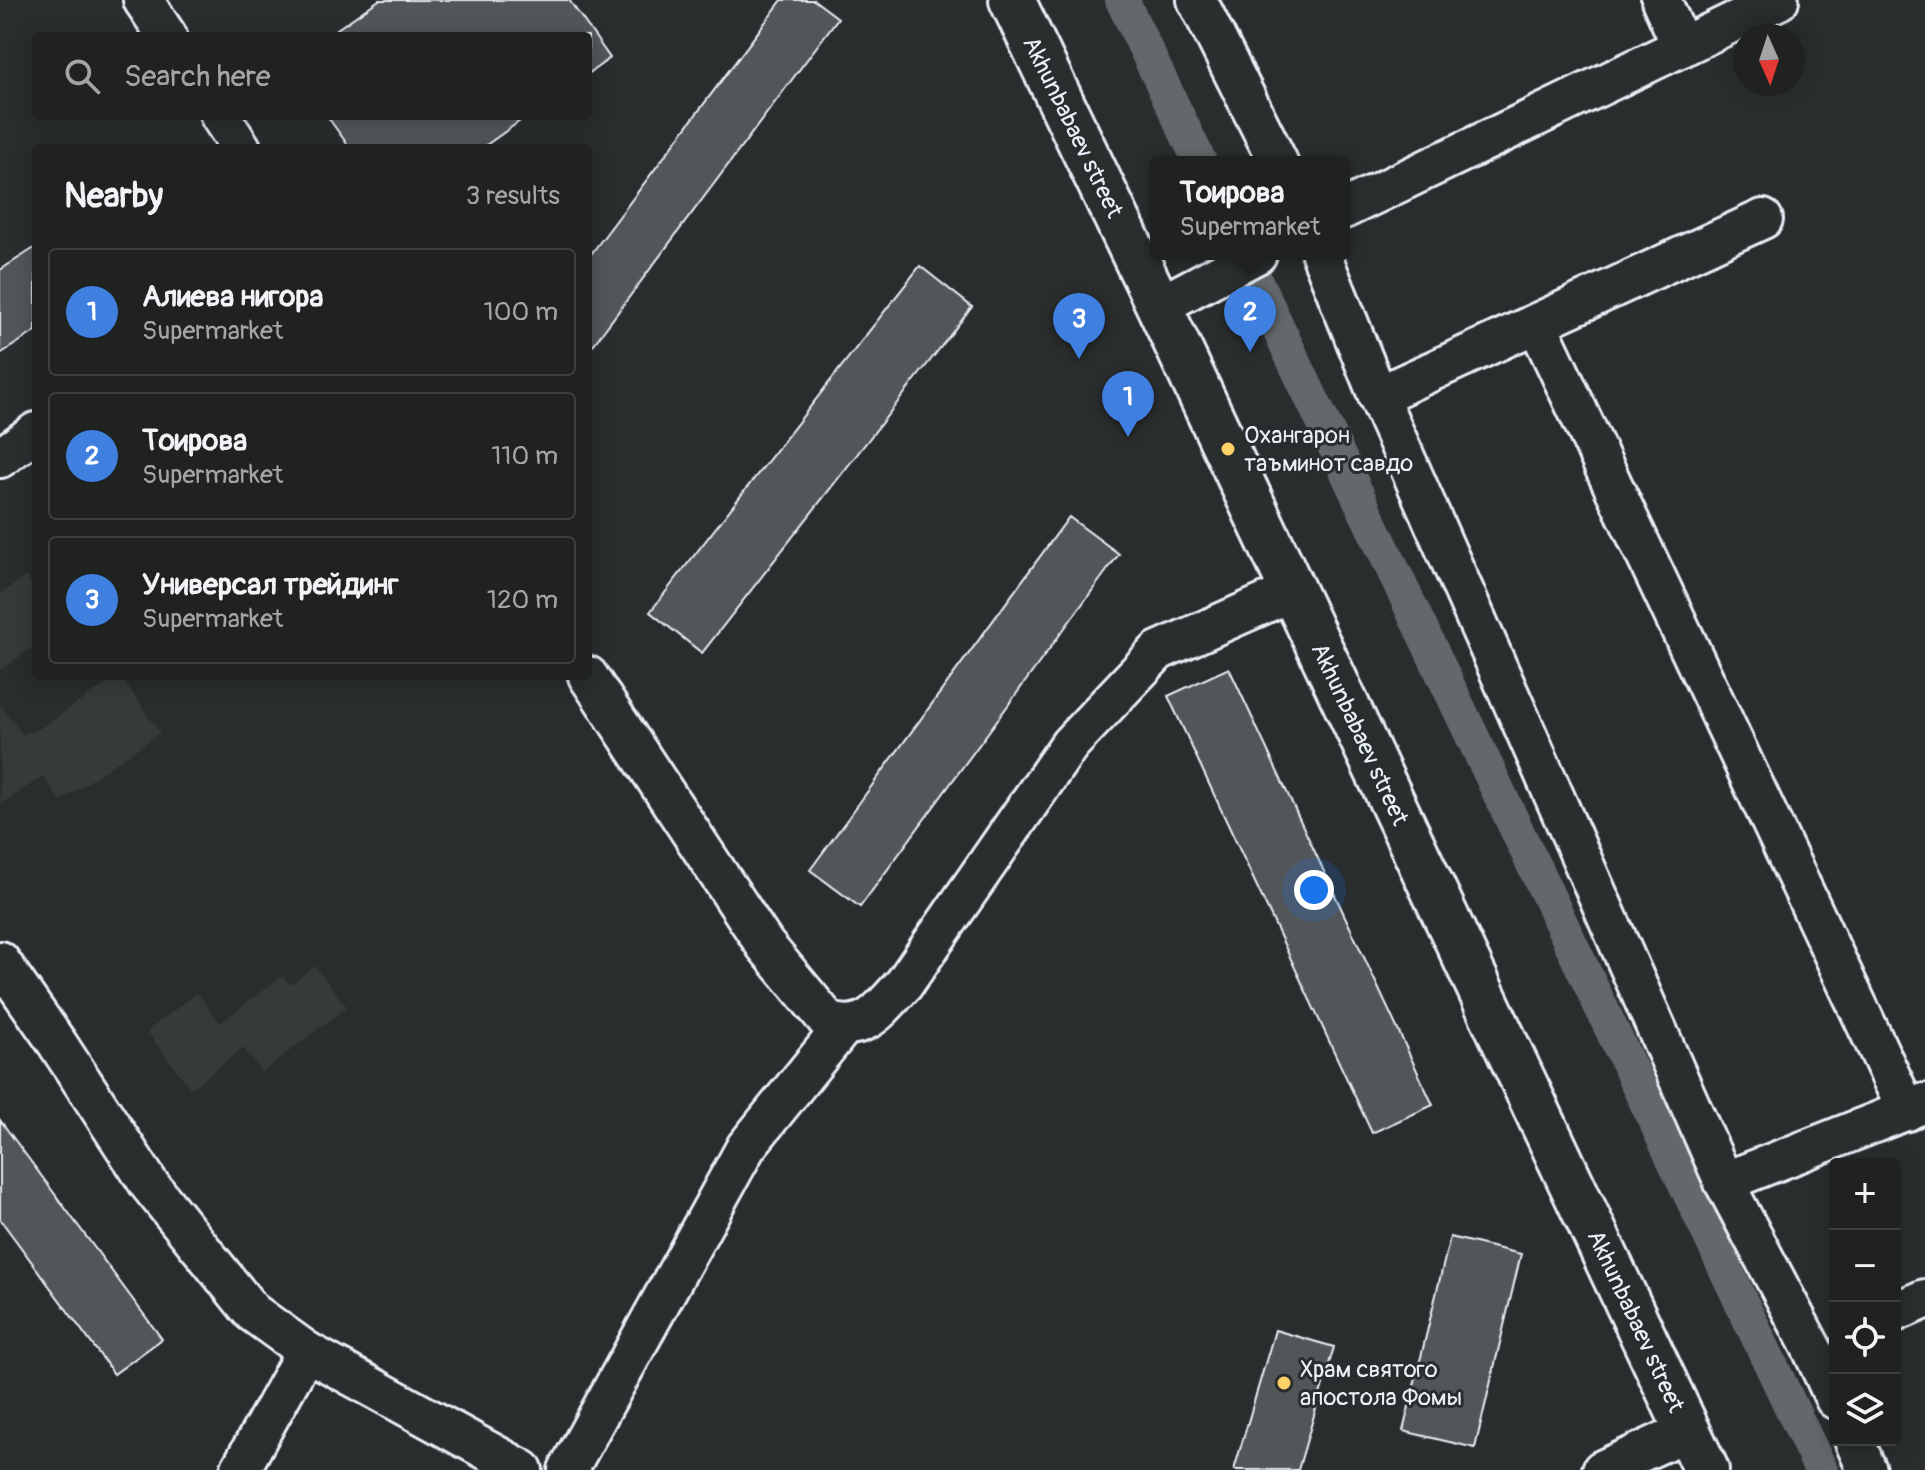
<!DOCTYPE html>
<html lang="en">
<head>
<meta charset="utf-8">
<style>
	body { margin:0; font-family:Pangolin,sans-serif; background:#282a2a; color:#f1f3f6 }
	.controls { position:absolute; right:24px; bottom:24px; display:grid; overflow:hidden; border-radius:8px; box-shadow:0 4px 20px #0003 }
	.controls button { width:72px; height:72px; display:grid; place-items:center; padding:0; border:0; border-bottom:2px solid #3d3f40; background:#202222; color:#f1f3f6; font:40px sans-serif }
	.compass { position:absolute; left:1733px; top:24px; width:72px; height:72px; border-radius:50%; background:#202222; box-shadow:0 4px 20px #0003; rotate:177deg }
	.you { position:absolute; left:1314px; top:890px; width:28px; height:28px; margin:-20px; border:6px solid #fff; border-radius:50%; background:#1a73e8; box-shadow:0 0 0 12px #1a73e833 }
	.badge { display:grid; place-items:center; width:52px; height:52px; border-radius:50%; background:#0b8043; color:#fff; font-size:26px; font-weight:700 }
	.pin { position:absolute; translate:-50% -66px; filter:drop-shadow(0 2px 4px #0008) }
	.pin::after { content:''; position:absolute; top:42px; width:28px; height:24px; background:inherit; clip-path:polygon(0 0,100% 0,50% 100%) }
	.popup { position:absolute; left:1150px; top:156px; width:200px; height:104px; box-sizing:border-box; display:grid; place-content:center; border-radius:8px; background:#202222; filter:drop-shadow(0 2px 6px #0005); font-size:26px; white-space:nowrap; color:#a2a4a5 }
	.popup b { font-size:30px; color:#f1f3f6 }
	.popup::after { content:''; position:absolute; left:50%; top:100%; margin-left:-16px; border:16px solid transparent; border-top-color:#202222 }
	.list { margin:0; padding:0; list-style:none }
	h2 { display:flex; justify-content:space-between; align-items:center; height:104px; margin:0; padding:0 32px; font-size:34px }
	h2 small { font-size:26px; font-weight:400; color:#a2a4a5 }
	.list li { display:grid; grid-template-columns:52px 1fr auto; gap:24px; align-items:center; box-sizing:border-box; height:128px; margin:0 16px 16px; padding:0 16px; border:2px solid #3d3f40; border-radius:8px }
	.list b { display:block; font-size:30px; white-space:nowrap }
	.list p { margin:0; font-size:26px; white-space:nowrap; color:#a2a4a5 }
	.list em { font-size:26px; font-style:normal; color:#a2a4a5 }
	.icon { flex:none; width:44px; height:44px; fill:none; stroke:currentColor; stroke-width:2; stroke-linecap:round; stroke-linejoin:round }
	.map { position:relative; flex:none; width:1925px; height:1470px; overflow:hidden }
	.search { position:absolute; background:#202222; box-shadow:0 4px 20px #0003; left:32px; top:32px; width:560px; height:88px; display:flex; align-items:center; gap:20px; box-sizing:border-box; padding:0 28px; border-radius:8px; color:#a2a4a5; font-size:30px }
	.panel { position:absolute; background:#202222; box-shadow:0 4px 20px #0003; left:32px; top:144px; width:560px; height:536px; border-radius:8px }
	.map>svg:first-child { display:block }
	.built { fill:#363a3b }
	.lines { fill:none; stroke-linecap:round; stroke-linejoin:round }
	.canal { stroke:#63686b; stroke-width:34 }
	.building { fill:#535759; stroke:#e8f1f8; stroke-width:2 }
	.minor-casing { stroke:#e8f1f8; stroke-width:44 }
	.secondary-casing { stroke:#e8f1f8; stroke-width:50 }
	.minor { stroke:#2a2d2e; stroke-width:38 }
	.secondary { stroke:#2a2d2e; stroke-width:44 }
	.poi-dot { fill:#ffd166; stroke:#2a2d2e; stroke-width:3 }
	.labels { text-anchor:middle; stroke-width:6; stroke-linejoin:round; paint-order:stroke }
	.street-label { font-size:24px; fill:#e8f1f8; stroke:#2a2d2e }
	.poi-label { font-size:24px; fill:#e8f1f8; stroke:#2a2d2e; text-anchor:start }
</style>
</head>
<body>
<div class="map">
<svg width="1925" height="1470" viewBox="0 0 1925 1470">
	<rect width="100%" height="100%" fill="#2a2d2e"/>
	<filter id="ink" filterUnits="userSpaceOnUse"><feTurbulence type="fractalNoise" baseFrequency=".0125" numOctaves="2"/><feDisplacementMap in="SourceGraphic" scale="16" xChannelSelector="R" yChannelSelector="G"/><feConvolveMatrix kernelMatrix="1 2 1 2 8 2 1 2 1" color-interpolation-filters="sRGB"/></filter>
	<g filter="url(#ink)">
		<!-- built -->
		<g class="built">
			<path d="M26 576 36 591V645L0 670V595Z"/>
			<path d="M118 676H121L160 733 60 801 43 776 0 805V704L22 734 39 729Z"/>
			<path d="M315 966 347 1007 262 1072 243 1048 191 1089 147 1031 197 993 220 1023 282 976 290 985Z"/>
		</g>
		<g class="lines">
			<!-- canal -->
			<g class="canal">
				<path d="M1122 0 1200 162"/>
				<path d="M1243 254 1821 1470"/>
			</g>
		</g>
		<!-- building -->
		<g class="building">
			<path d="M379 0H569L610 58 588 74V36H327Z"/>
			<path d="M782 0H814L838 18 588 352V258Z"/>
			<path d="M327 116H527L482 148H350Z"/>
			<path d="M36 247V331L0 354V270Z"/>
			<path d="M920 266 972 307 702 653 650 612Z"/>
			<path d="M1069 517 1119 554 860 907 810 870Z"/>
			<path d="M1229 668 1433 1105 1372 1133 1168 696Z"/>
			<path d="M0 1120 162 1339 114 1374 0 1219Z"/>
			<path d="M1450 1237 1521 1254 1475 1448 1403 1431Z"/>
			<path d="M1275 1330 1334 1347 1298 1470H1234Z"/>
		</g>
		<g class="lines">
			<!-- minor casing -->
			<g class="minor-casing">
				<g id="minor">
					<path d="M143 0 167 36"/>
					<path d="M1197 0 1278 162"/>
					<path d="M1661 0 1682 47"/>
					<path d="M220 116 241 148"/>
					<path d="M1344 209 1779 0"/>
					<path d="M1321 254 1378 396 1724 1182 1812 1349 1835 1399"/>
					<path d="M1159 306 1257 254"/>
					<path d="M1537 324 1907 1111"/>
					<path d="M1378 396 1763 219"/>
					<path d="M0 458 36 432"/>
					<path d="M588 676 765 945 828 1021C865 1035 881 1008 904 984L1070 744 1158 651 1293 591"/>
					<path d="M0 961 57 1043 149 1184 252 1312 306 1351 523 1470"/>
					<path d="M1724 1182 1925 1103"/>
					<path d="M1895 1312 1925 1299"/>
					<path d="M1854 1440 1867 1470"/>
					<path d="M240 1470 306 1351"/>
					<path d="M568 1470 746 1147 843 1027"/>
					<path d="M1602 1470 1687 1431"/>
				</g>
			</g>
			<!-- secondary casing -->
			<g class="secondary-casing">
				<path id="secondary" d="M1012 0 1159 306 1706 1470"/>
			</g>
			<!-- minor -->
			<use href="#minor" class="minor"/>
			<!-- secondary -->
			<use href="#secondary" class="secondary"/>
		</g>
	</g>
	<!-- markers -->
	<g class="poi-dot">
		<circle cx="1228" cy="449" r="8"/>
		<circle cx="1284" cy="1383" r="8"/>
	</g>
	<g class="labels">
		<!-- street labels -->
		<g class="street-label">
			<text transform="translate(1073 127) rotate(64)" y="8">Akhunbabaev street</text>
			<text transform="translate(1360 734) rotate(65)" y="8">Akhunbabaev street</text>
			<text transform="translate(1636 1321) rotate(65)" y="8">Akhunbabaev street</text>
		</g>
		<!-- poi labels -->
		<g class="poi-label">
			<text x="1244" y="443">Охангарон<tspan x="1244" dy="28">таъминот савдо</tspan></text>
			<text x="1300" y="1377">Храм святого<tspan x="1300" dy="28">апостола Фомы</tspan></text>
		</g>
	</g>
</svg>
<div class="controls">
<button>+</button>
<button>−</button>
<button><svg class="icon" aria-label="locate" viewBox="0 0 24 24"><circle cx="12" cy="12" r="6"/><path d="M12 2v4M12 18v4M2 12h4M18 12h4"/></svg></button>
<button><svg class="icon" aria-label="layers" viewBox="0 0 24 24"><path d="M12 4l9 5-9 5-9-5zM3 14l9 5 9-5"/></svg></button>
</div>
<svg class="compass" viewBox="-18 -18 36 36"><path d="M0-13l5 13h-10z" fill="#e53935"/><path d="M0 13l5-13h-10z" fill="#a2a4a5"/></svg>
<div class="you"></div>
<div class="pin badge" style="left:1128px;top:437px;background:#3f7fe0">1</div>
<div class="pin badge" style="left:1250px;top:352px;background:#3f7fe0">2</div>
<div class="popup"><b>Тоирова</b>Supermarket</div>
<div class="pin badge" style="left:1079px;top:359px;background:#3f7fe0">3</div>
<div class="search"><svg class="icon" aria-label="search" viewBox="0 0 24 24"><circle cx="10" cy="10" r="6"/><path d="M15 15l6 6"/></svg>Search here</div>
<section class="panel">
<h2>Nearby<small>3 results</small></h2>
<ul class="list">
<li><span class="badge" style="background:#3f7fe0">1</span><div><b>Алиева нигора</b><p>Supermarket</p></div><em>100 m</em></li>
<li><span class="badge" style="background:#3f7fe0">2</span><div><b>Тоирова</b><p>Supermarket</p></div><em>110 m</em></li>
<li><span class="badge" style="background:#3f7fe0">3</span><div><b>Универсал трейдинг</b><p>Supermarket</p></div><em>120 m</em></li>
</ul>
</section>
</div>
</body>
</html>
